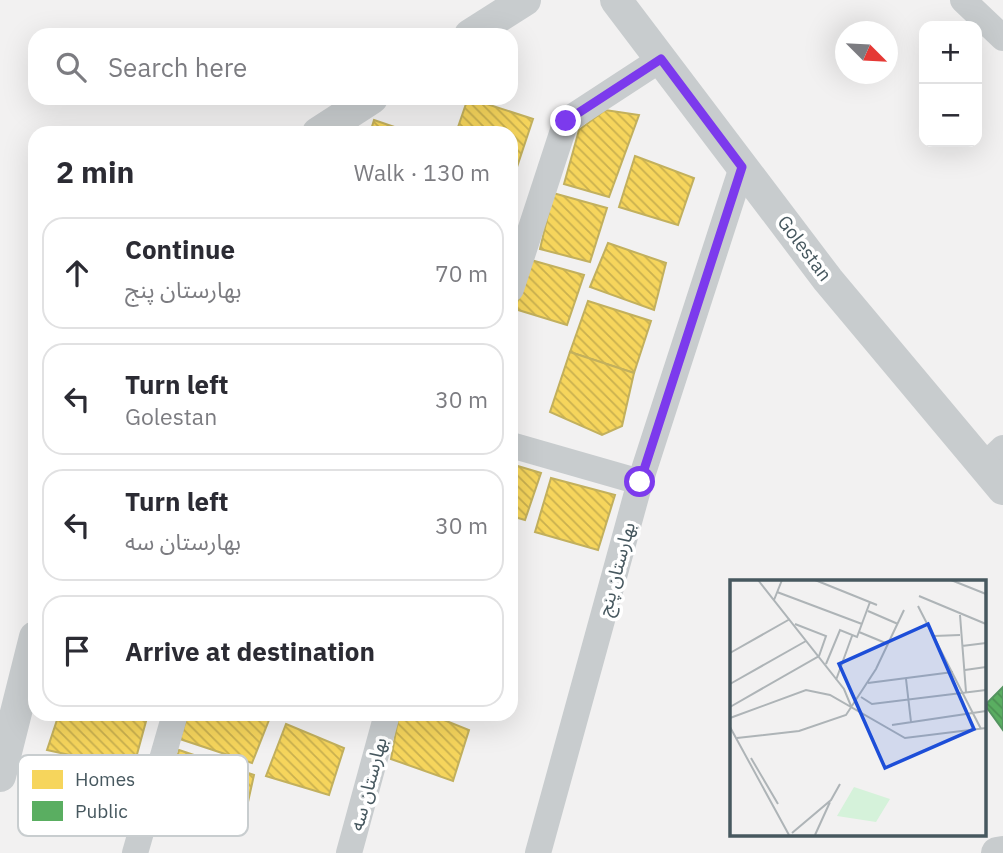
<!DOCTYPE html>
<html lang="en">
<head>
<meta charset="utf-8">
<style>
	body { margin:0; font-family:"IBM Plex Sans","Noto Sans Arabic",sans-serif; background:#f7f7f7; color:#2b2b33 }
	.controls { position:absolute; right:21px; top:21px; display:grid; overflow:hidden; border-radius:14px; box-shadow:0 7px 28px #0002 }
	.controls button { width:63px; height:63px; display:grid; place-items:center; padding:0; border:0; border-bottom:2px solid #e1e1e2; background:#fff; color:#2b2b33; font:35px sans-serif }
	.compass { position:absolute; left:835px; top:21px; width:63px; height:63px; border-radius:50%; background:#fff; box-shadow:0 7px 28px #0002; rotate:114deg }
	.stop { position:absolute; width:21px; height:21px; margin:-16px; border:5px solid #7c3aed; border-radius:50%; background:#fff }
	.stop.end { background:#7c3aed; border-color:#fff; box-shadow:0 2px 7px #0008 }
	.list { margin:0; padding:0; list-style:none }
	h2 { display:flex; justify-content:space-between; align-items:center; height:91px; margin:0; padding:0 28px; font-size:30px }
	h2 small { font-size:23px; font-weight:400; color:#7c7c81 }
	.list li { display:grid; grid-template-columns:46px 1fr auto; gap:21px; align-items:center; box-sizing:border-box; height:112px; margin:0 14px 14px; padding:0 14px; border:2px solid #e1e1e2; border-radius:21px }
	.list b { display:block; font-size:26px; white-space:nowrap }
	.list p { margin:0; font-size:23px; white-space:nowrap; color:#7c7c81 }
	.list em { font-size:23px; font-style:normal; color:#7c7c81 }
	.icon { flex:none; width:38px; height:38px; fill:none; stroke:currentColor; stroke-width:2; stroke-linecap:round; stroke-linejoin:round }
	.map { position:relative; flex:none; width:1003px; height:853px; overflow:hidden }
	.search { position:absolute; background:#fff; box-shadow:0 7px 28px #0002; left:28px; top:28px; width:490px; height:77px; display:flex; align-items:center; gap:18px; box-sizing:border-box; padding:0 24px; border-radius:21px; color:#7c7c81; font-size:26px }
	.panel { position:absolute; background:#fff; box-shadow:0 7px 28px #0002; left:28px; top:126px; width:490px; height:595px; border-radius:21px }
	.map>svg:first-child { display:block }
	.homes { fill:url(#homes-back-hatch); stroke:#c2b05d; stroke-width:2 }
	.public { fill:url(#public-back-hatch); stroke:#549460; stroke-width:2 }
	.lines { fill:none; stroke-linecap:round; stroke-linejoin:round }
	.minor { stroke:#c8ccce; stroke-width:26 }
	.tertiary { stroke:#c8ccce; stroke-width:32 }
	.route { stroke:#7c3aed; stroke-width:9 }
	.labels { text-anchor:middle; stroke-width:7; stroke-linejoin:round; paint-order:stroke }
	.street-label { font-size:19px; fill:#47585f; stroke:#fff }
	.inset-road { fill:none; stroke:#aeb4b7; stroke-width:2 }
	.view { fill:#1d4ed8; fill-opacity:0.15; stroke:#1d4ed8; stroke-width:3.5 }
	.inset-edge { fill:none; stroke:#47585f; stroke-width:3.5 }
	.key { fill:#fff; stroke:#c8cdcf; stroke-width:2 }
	.key-label { font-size:19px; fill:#47585f }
</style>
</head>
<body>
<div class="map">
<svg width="1003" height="853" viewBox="0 0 1003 853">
	<defs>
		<pattern id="homes-back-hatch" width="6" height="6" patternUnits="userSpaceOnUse" patternTransform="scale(1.75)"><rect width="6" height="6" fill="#f6d55c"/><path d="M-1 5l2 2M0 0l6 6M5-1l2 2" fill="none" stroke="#c9b04f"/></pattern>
		<pattern id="public-back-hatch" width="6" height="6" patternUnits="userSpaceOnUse" patternTransform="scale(1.75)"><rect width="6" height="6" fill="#5aae61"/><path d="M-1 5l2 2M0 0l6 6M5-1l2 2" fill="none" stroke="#4c9053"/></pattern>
	</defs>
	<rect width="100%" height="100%" fill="#f2f1f1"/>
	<!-- homes -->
	<g class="homes">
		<path d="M468 98 533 119 514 176 511 175V133H456Z"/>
		<path d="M605 110 639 115 609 197 564 184 579 130Z"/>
		<path d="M374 120 412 133H370Z"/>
		<path d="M635 156 694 178 678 225 619 207Z"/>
		<path d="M553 193 607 208 590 262 540 249Z"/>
		<path d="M608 243 666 263 654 310 590 287Z"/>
		<path d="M531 260 584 275 567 325 515 309Z"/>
		<path d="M588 301 651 321 634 373 570 352Z"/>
		<path d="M570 352 634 373 622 426 602 435 550 412Z"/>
		<path d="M511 464 541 473 525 520 511 516Z"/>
		<path d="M551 478 615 495 598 550 535 532Z"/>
		<path d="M59 714H148L133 769 47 750Z"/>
		<path d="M188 714H249L269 720 252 763 180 739Z"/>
		<path d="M399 714H429L469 730 453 781 391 759Z"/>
		<path d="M286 724 344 748 329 795 266 776Z"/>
		<path d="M179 750 254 775 242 829 163 809Z"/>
	</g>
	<!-- public -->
	<path class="public" d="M1003 687V730L985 705Z"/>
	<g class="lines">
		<!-- minor -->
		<g class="minor">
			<path d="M963 0 1003 38"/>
			<path d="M511 289 566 121 661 59"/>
			<path d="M511 445 640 482"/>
			<path d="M984 466 1003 448"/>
			<path d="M135 853 175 714"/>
			<path d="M349 853 387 714"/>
			<path d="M538 853 640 482 742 167"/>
		</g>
		<!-- tertiary -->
		<g class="tertiary">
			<path d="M616 0 828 280 1003 489"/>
			<path d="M470 35 525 0"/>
			<path d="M318 133 372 98"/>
			<path d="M0 776 35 637"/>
			<path d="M997 853 1003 852"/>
		</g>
	</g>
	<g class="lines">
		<!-- route -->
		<path class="route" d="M566 121 661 59 742 167 640 482"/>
	</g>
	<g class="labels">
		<!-- street labels -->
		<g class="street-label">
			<text transform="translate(805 248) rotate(53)" y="7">Golestan</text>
			<text transform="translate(616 569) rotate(-75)" y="7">بهارستان پنج</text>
			<text transform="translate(368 784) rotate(-75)" y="7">بهارستان سه</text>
		</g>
	</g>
	<!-- overview -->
	<g transform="translate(730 580)">
		<rect width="256" height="256" fill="#f2f1f1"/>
		<path d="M124 207 160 219 146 242 107 236Z" fill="#d5f2da"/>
		<path class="inset-road" d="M28 0 114 109 121 126M85 0 147 25M221 0 256 14M47 12 132 44M189 16 256 44M44 20 52 0M188 26 251 149M138 31 168 44M230 35 236 112M129 52 158 64M204 56 230 55M232 66 256 63M0 73 60 39M96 84 110 50 127 57 140 22M235 90 256 87M176 99 181 142M106 100 122 56M138 103 223 92M0 104 76 61M131 117 142 124 256 110M0 127 89 76 96 56 65 44M0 138 76 110 100 115 175 158 256 148M162 145 256 131M0 147 59 255M7 158 69 151 116 135 146 89 174 30M21 178 48 224M62 253 101 220 110 204M85 255 100 222"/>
		<path class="view" d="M198 44 244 149 155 188 109 84Z"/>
		<rect width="256" height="256" class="inset-edge"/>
	</g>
	<!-- legend -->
	<rect x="18" y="755" width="230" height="81" rx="10" class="key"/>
	<rect x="32" y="770" width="31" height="19" fill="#f6d55c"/>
	<rect x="32" y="801" width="31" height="20" fill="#5aae61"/>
	<g class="key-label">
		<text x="75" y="786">Homes</text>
		<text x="75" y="818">Public</text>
	</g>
</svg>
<div class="controls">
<button>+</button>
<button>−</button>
</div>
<svg class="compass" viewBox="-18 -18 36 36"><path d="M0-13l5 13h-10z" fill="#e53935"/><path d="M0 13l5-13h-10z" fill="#7c7c81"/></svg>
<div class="stop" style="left:640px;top:482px"></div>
<div class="stop end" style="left:566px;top:121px"></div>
<div class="search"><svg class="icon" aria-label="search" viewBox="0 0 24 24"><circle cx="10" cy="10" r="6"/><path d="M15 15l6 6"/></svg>Search here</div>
<section class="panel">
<h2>2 min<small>Walk · 130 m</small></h2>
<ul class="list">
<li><svg class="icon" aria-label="ahead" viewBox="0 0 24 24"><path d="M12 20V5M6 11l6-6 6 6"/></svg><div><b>Continue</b><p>بهارستان پنج</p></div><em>70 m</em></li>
<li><svg class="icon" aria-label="left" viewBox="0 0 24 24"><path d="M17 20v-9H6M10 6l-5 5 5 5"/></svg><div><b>Turn left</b><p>Golestan</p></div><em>30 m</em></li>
<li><svg class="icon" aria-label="left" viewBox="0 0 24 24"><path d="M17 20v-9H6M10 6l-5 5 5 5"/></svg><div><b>Turn left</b><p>بهارستان سه</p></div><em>30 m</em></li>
<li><svg class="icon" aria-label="arrive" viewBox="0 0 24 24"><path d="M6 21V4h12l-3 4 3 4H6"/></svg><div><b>Arrive at destination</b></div></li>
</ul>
</section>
</div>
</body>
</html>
